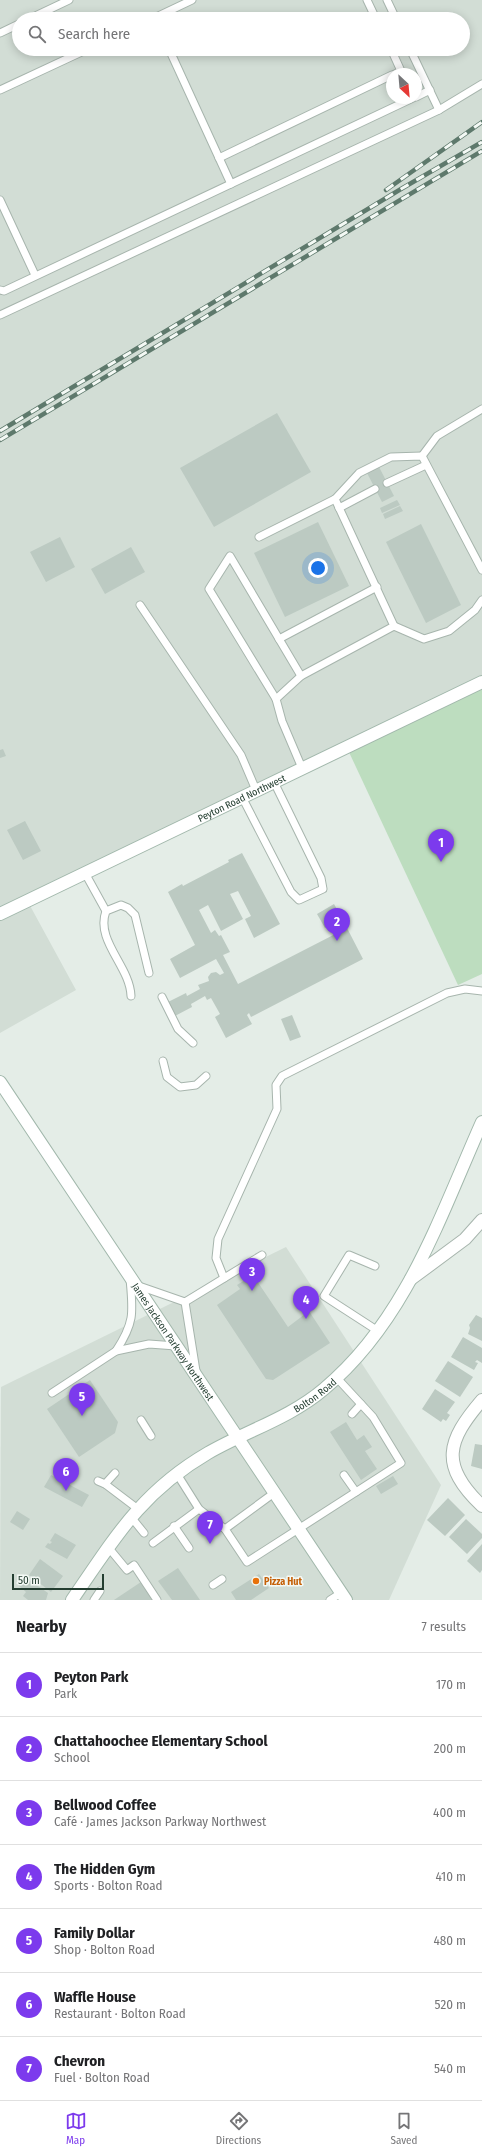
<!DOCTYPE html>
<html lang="en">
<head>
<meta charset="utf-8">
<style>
	body { margin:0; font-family:"Fira Sans Condensed",sans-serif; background:#f2f2f2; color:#202124 }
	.compass { position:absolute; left:386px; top:68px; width:36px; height:36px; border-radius:50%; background:#fff; box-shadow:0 2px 10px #0003; rotate:154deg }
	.scale { position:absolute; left:12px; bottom:10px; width:92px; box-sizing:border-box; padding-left:4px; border:2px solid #243e31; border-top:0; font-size:11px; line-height:14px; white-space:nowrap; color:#243e31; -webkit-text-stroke:3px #f4f9f5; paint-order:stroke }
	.you { position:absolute; left:318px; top:568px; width:14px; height:14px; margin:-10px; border:3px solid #fff; border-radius:50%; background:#1a73e8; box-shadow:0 0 0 6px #1a73e833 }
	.badge { display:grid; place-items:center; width:26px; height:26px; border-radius:50%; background:#7c3aed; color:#fff; font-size:13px; font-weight:700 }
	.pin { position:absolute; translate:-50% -33px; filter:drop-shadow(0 1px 2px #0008) }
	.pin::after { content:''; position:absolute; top:21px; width:14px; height:12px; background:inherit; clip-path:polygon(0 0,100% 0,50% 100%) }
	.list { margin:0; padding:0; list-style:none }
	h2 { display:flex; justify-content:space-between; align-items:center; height:52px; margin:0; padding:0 16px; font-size:17px }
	h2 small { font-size:13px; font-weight:400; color:#757577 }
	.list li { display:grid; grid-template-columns:26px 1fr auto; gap:12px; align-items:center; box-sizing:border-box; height:64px; padding:0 16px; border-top:1px solid #e0e0e0 }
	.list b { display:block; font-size:15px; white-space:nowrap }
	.list p { margin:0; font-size:13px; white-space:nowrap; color:#757577 }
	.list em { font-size:13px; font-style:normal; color:#757577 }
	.icon { flex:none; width:22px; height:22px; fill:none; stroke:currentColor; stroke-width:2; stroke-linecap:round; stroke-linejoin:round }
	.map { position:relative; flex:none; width:482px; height:1600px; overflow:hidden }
	.search { position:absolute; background:#fff; box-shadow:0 2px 10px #0003; left:12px; right:12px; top:12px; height:44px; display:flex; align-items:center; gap:10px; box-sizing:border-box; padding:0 14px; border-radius:22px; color:#757577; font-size:15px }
	.sheet { height:500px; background:#fff }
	nav { display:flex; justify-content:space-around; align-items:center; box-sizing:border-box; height:56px; border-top:1px solid #e0e0e0; background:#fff; font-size:11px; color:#757577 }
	nav a { display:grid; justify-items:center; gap:2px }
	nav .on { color:#7c3aed }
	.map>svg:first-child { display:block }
	.built { fill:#d2ddd5; fill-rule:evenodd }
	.green { fill:#bdddbf }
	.building { fill:#bccac2 }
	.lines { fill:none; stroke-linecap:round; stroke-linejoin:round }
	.lane-casing { stroke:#a7b5ad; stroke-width:9 }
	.street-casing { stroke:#a7b5ad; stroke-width:14 }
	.secondary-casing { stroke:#a2b8ac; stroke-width:14 }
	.lane { stroke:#fff; stroke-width:7 }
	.street { stroke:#fff; stroke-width:12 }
	.secondary { stroke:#fff; stroke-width:12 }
	.rail-casing { stroke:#5e796c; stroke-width:4.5 }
	.rail { stroke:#f4f9f5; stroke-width:3; stroke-dasharray:9; stroke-linecap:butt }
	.food-dot { fill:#e8710a; stroke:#f4f9f5; stroke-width:1.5 }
	.labels { text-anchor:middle; stroke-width:3; stroke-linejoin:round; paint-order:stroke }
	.street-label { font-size:10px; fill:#243e31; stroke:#f4f9f5 }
	.food-label { font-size:10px; font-weight:bold; fill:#c56008; stroke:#f4f9f5; text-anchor:start }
</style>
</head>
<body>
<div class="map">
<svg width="482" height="1600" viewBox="0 0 482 1600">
	<rect width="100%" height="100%" fill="#e4ede7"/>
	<!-- built -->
	<g class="built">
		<path d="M0 0H482V687L28 902 76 990 0 1033ZM19 19H463V49H19ZM392 74H416V98H392Z"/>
		<path d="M286 1247 441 1485 389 1600H0L1 1387Z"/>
	</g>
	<!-- green -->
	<path class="green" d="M482 687V974L458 985 348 750Z"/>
	<!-- building -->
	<g class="building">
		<path d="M277 413 311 472 214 527 180 468Z"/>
		<path d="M378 465 394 496 382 502 366 471Z"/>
		<path d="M397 500 400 505 382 513 380 508Z"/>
		<path d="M400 506 403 511 385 519 383 514Z"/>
		<path d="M318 522 349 586 285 617 254 553Z"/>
		<path d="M421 524 461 605 426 623 386 542Z"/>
		<path d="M60 537 75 567 46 582 30 552Z"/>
		<path d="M131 547 145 572 105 594 91 569Z"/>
		<path d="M3 749 6 756 0 758V750Z"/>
		<path d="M25 821 41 851 23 860 7 830Z"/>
		<path d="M242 853 280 924 254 938 245 919 251 916 238 891 230 894 243 919 221 931 208 905 199 910 211 933 215 930 219 936 221 935 230 952 223 955 238 984 347 928 363 959 251 1017 249 1013 247 1015 252 1024 226 1038 215 1017 220 1014 211 998 207 1000 205 996 191 1004 192 1007 173 1017 166 1003 186 993 187 996 200 989 198 985 209 981 208 977 211 973 216 972 220 975 224 973 216 959 180 978 170 959 195 945 168 892 182 884 183 886 229 862 228 860Z"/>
		<path d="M334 904 342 918 325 928 317 914Z"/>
		<path d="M292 1015 301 1037 290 1041 281 1019Z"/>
		<path d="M253 1275 288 1327 309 1311 330 1343 273 1380 266 1379 217 1305 240 1289 237 1285Z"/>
		<path d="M476 1315 482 1318V1341L468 1334 470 1328 469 1325Z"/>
		<path d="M463 1337 482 1348V1363L477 1360 475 1362 478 1363 474 1370 451 1357Z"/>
		<path d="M448 1361 473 1377 460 1397 435 1381Z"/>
		<path d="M90 1380 118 1422 115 1433 79 1457 47 1409Z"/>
		<path d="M435 1389 455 1402 447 1413 450 1415 446 1421 443 1419 441 1422 422 1409Z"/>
		<path d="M346 1422 357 1440 364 1435 372 1447 365 1451 377 1469 361 1480 330 1432Z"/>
		<path d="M475 1444 482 1445V1469L471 1466Z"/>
		<path d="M51 1475 89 1495 82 1507 44 1487Z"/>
		<path d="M393 1476 398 1484 381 1494 376 1486Z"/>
		<path d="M448 1498 465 1515 445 1536 427 1520Z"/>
		<path d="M17 1511 30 1519 23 1530 10 1522Z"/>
		<path d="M466 1519 482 1534V1538L467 1554 449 1537Z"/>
		<path d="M55 1533 76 1545 67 1559 45 1547 48 1543 50 1544 52 1542 50 1541Z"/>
		<path d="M482 1544V1570L480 1573 467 1561Z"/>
		<path d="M40 1559 63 1576 51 1592 29 1575Z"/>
		<path d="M178 1568 200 1600H172L158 1581Z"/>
		<path d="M259 1574 269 1588 251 1600H236L231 1592Z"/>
		<path d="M25 1577 48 1593 46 1600H28L23 1596 26 1592 19 1586Z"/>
		<path d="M141 1582 153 1600H114Z"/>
	</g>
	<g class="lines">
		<!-- lane casing -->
		<g class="lane-casing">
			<g id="lane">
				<path d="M367 0 376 19"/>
				<path d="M387 0 396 19"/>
				<path d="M29 19 69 0"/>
				<path d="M152 19 192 0"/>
				<path d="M0 33 19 24"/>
				<path d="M169 49 231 184"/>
				<path d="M391 49 401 71 395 74"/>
				<path d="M410 49 439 110"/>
				<path d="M0 90 88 49"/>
				<path d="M416 97 430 90"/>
				<path d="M219 158 392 75"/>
				<path d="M0 200 35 275"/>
				<path d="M0 290 4 291 413 98"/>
				<path d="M0 315 439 110 482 84"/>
				<path d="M422 456 437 436 482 409"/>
				<path d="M387 483 426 465"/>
				<path d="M339 508 375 489"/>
				<path d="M259 537 335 499 359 473 391 457 422 456 482 570"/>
				<path d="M140 605 241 755 256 790"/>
				<path d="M394 626 424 639 449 631 475 610 482 600"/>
				<path d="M279 639 377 587"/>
				<path d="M276 699 209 589 230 556 301 676"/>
				<path d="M302 768 282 721 276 699 301 676 394 626 335 499"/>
				<path d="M242 797 291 892 299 900 323 889 321 878 274 782"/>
				<path d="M85 873 106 911"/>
				<path d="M131 996C130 966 95 941 106 911L121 905 128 908 135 915 149 973"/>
				<path d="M162 997 178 1029 193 1043"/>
				<path d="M163 1061 167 1077 180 1087 196 1085 206 1076"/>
				<path d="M375 1266 349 1255 324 1296 378 1331"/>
				<path d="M224 1278 216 1258 218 1239 277 1109 276 1085 282 1076 447 993 465 989 482 991"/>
				<path d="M136 1285 185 1302"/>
				<path d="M185 1302 262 1255"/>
				<path d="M185 1302 196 1371"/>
				<path d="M116 1351C135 1322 133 1312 130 1279"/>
				<path d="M52 1393 116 1351 149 1344 176 1346"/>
				<path d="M352 1414 361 1404"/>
				<path d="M141 1420 151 1436"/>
				<path d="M177 1474 199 1509 225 1529"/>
				<path d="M344 1475 356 1492"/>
				<path d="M98 1481 105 1484 138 1509"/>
				<path d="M105 1484 115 1473"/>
				<path d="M274 1493 225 1529 247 1562 401 1463 373 1417 336 1377"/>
				<path d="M131 1517 144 1533"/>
				<path d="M174 1526 189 1548"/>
				<path d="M153 1543 199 1509"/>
				<path d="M108 1547 127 1570 134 1565 157 1600"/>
				<path d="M213 1585 222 1579"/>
				<path d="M94 1600 100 1591"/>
				<path d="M330 1600 341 1593"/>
			</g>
		</g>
		<!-- street casing -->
		<g class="street-casing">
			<g id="street">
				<path d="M411 1279 465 1239 482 1220"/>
				<path d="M482 1400C447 1441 439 1465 482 1506"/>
			</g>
		</g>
		<!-- secondary casing -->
		<g class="secondary-casing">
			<g id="secondary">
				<path id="s1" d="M0 914 482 682"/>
				<path id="s2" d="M0 1082 346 1600"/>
				<path id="s3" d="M72 1600C114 1539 141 1492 208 1453 246 1431 290 1418 324 1389 406 1321 440 1216 482 1122"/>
			</g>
		</g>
		<!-- lane -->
		<use href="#lane" class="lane"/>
		<!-- street -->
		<use href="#street" class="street"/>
		<!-- secondary -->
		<use href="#secondary" class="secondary"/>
		<!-- rail casing -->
		<g class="rail-casing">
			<g id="rail">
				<path d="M386 190 482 122"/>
				<path d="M0 431 401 189 482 142"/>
				<path d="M0 440 482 151"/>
			</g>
		</g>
		<!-- rail -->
		<use href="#rail" class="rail"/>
	</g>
	<!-- markers -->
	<circle class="food-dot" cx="256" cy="1581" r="4"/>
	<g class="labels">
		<!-- street labels -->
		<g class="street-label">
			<text dy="4" stroke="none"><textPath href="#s1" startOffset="268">Peyton Road Northwest</textPath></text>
			<text dy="4" stroke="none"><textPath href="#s2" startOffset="312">James Jackson Parkway Northwest</textPath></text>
			<text dy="4" stroke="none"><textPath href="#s3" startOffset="324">Bolton Road</textPath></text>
		</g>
		<!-- food labels -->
		<g class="food-label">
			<text x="264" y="1585">Pizza Hut</text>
		</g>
	</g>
</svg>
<svg class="compass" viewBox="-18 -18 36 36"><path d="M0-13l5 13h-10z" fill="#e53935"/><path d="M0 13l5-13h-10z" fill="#757577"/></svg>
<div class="scale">50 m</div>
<div class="you"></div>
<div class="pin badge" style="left:441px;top:862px">1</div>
<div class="pin badge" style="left:337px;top:941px">2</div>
<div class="pin badge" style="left:252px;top:1291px">3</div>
<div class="pin badge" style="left:306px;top:1319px">4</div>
<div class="pin badge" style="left:82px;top:1416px">5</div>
<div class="pin badge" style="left:66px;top:1491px">6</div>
<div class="pin badge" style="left:210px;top:1544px">7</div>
<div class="search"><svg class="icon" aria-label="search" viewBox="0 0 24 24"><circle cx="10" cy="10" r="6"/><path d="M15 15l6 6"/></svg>Search here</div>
</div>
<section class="sheet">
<h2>Nearby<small>7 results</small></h2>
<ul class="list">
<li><span class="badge">1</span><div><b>Peyton Park</b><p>Park</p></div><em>170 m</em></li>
<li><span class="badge">2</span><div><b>Chattahoochee Elementary School</b><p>School</p></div><em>200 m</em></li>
<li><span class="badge">3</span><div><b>Bellwood Coffee</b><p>Café · James Jackson Parkway Northwest</p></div><em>400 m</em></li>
<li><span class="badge">4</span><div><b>The Hidden Gym</b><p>Sports · Bolton Road</p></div><em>410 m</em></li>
<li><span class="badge">5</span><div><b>Family Dollar</b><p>Shop · Bolton Road</p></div><em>480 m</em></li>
<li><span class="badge">6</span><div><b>Waffle House</b><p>Restaurant · Bolton Road</p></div><em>520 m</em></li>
<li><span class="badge">7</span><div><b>Chevron</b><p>Fuel · Bolton Road</p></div><em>540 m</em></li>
</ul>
</section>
<nav>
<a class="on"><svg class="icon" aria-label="map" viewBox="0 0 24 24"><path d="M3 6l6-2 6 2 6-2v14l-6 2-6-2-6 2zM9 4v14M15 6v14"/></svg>Map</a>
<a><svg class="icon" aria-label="directions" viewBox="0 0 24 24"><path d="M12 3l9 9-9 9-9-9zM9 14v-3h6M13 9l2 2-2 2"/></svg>Directions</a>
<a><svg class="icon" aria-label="saved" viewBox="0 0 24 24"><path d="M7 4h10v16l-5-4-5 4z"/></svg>Saved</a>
</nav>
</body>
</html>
